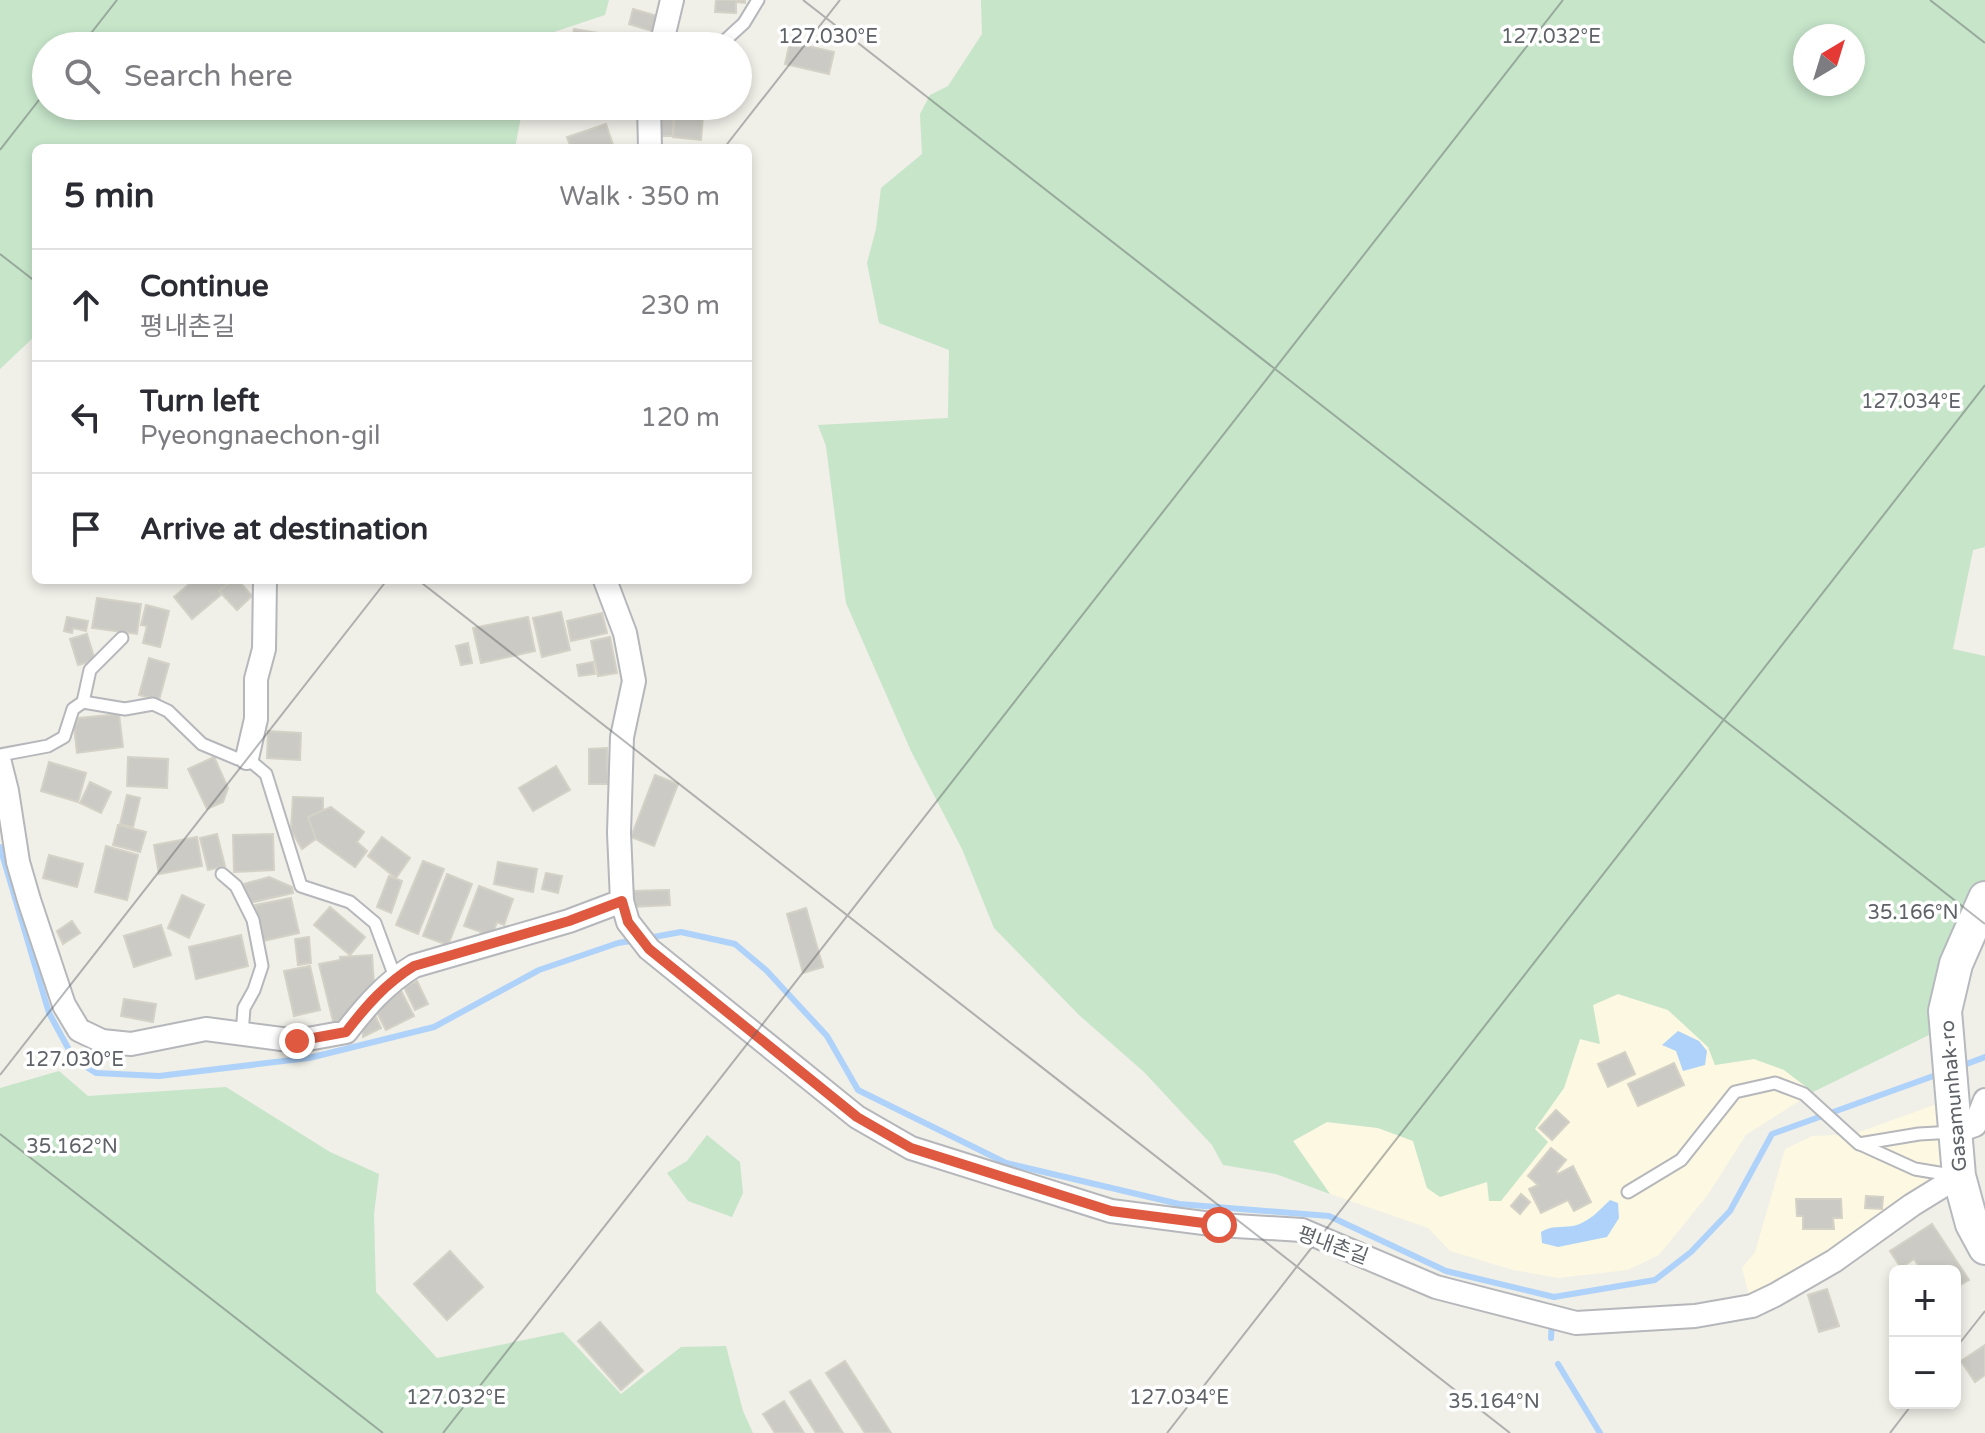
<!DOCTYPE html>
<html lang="en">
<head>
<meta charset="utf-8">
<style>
	body { margin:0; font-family:"Varela Round","Noto Sans KR",sans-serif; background:#f2f2f3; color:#2b2b33 }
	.controls { position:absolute; right:24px; bottom:24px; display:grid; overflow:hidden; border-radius:12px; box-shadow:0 4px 12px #0003 }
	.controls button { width:72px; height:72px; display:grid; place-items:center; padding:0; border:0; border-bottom:2px solid #e1e1e2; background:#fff; color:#2b2b33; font:40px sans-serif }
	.compass { position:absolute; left:1793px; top:24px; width:72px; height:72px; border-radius:50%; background:#fff; box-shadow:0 4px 12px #0003; rotate:38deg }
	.stop { position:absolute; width:24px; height:24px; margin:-18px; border:6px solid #de5940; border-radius:50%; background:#fff }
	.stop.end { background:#de5940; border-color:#fff; box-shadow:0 2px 8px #0008 }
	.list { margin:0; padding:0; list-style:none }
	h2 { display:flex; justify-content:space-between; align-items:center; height:104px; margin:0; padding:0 32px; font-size:34px }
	h2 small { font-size:26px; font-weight:400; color:#7c7c81 }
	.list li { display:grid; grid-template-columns:52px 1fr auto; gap:24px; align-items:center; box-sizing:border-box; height:112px; padding:0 32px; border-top:2px solid #e1e1e2 }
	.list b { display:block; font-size:30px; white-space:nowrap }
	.list p { margin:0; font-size:26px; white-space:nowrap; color:#7c7c81 }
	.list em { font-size:26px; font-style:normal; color:#7c7c81 }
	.icon { flex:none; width:44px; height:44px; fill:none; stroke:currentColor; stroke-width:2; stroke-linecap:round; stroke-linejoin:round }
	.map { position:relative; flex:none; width:1985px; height:1433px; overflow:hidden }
	.search { position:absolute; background:#fff; box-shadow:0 4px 12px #0003; left:32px; top:32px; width:720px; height:88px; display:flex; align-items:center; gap:20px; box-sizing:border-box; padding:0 28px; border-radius:44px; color:#7c7c81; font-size:30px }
	.panel { position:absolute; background:#fff; box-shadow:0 4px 12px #0003; left:32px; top:144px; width:720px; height:440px; border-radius:12px }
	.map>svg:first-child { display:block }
	.commercial { fill:#fcf8e1 }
	.green { fill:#c6e5c9; fill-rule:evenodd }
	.water { fill:#aed2f9 }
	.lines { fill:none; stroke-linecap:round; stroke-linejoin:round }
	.stream { stroke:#aed2f9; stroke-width:6 }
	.building { fill:#cccac4; stroke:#d4d1c6; stroke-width:2 }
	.lane-casing { stroke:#b5b7bb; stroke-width:15 }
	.street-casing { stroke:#b5b7bb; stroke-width:26 }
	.secondary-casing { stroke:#b6b9be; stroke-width:36 }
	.lane { stroke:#fff; stroke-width:11 }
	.street { stroke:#fff; stroke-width:22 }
	.secondary { stroke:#fff; stroke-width:32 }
	.route { stroke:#de5940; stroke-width:10 }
	.ticks { fill:none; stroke:#5f6267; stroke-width:2; stroke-opacity:0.45 }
	.labels { text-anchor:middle; stroke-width:7; stroke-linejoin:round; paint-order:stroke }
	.street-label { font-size:20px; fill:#5f6267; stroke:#fff }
	.ticks-label { font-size:20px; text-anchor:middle; fill:#5f6267; stroke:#fff; stroke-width:7; stroke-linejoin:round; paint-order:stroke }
</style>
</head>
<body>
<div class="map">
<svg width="1985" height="1433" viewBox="0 0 1985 1433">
	<rect width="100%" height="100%" fill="#f0efe8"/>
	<!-- commercial -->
	<g class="commercial">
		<path d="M1618 994 1668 1010 1708 1047 1715 1065 1754 1059 1784 1070 1813 1092 1746 1135 1707 1196 1659 1255 1628 1270 1558 1278 1513 1270 1450 1251 1428 1228 1330 1194 1293 1141 1327 1122 1378 1128 1413 1141 1427 1188 1548 1142 1534 1129 1564 1088 1580 1039 1599 1044 1593 1005Z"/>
		<path d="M1939 1103 1946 1176 1794 1278 1750 1299 1742 1268 1755 1252 1785 1149 1812 1136 1854 1134Z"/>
	</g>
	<!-- green -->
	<g class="green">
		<path d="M0 0H609L605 15 536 38 534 46H46V106H523L515 148H36V335L0 369Z"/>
		<path d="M981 0H1985V547L1973 550 1953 649 1985 656V884L1933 1033 1813 1092 1784 1070 1754 1059 1715 1065 1708 1047 1668 1010 1618 994 1593 1005 1600 1044 1580 1039 1564 1088 1535 1129 1548 1142 1501 1201H1489L1487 1182 1440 1197 1427 1188 1413 1141 1378 1128 1327 1122 1293 1141 1330 1194 1276 1174 1223 1165 1212 1145 1144 1072 1079 1015 994 928 962 849 911 751 846 603 826 446 818 425 948 418 949 350 879 323 867 263 876 229 881 188 922 154 920 114 930 95 948 86 982 34ZM1805 36H1853V84H1805Z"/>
		<path d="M59 1071 88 1096 226 1087 330 1152 379 1174 374 1214 376 1292 437 1358 563 1332 621 1394 681 1347 726 1346 743 1411 753 1433H0V1088Z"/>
		<path d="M707 1135 740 1162 743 1193 732 1217 688 1201 667 1173 687 1161Z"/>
	</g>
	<!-- water -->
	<g class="water">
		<path d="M1678 1031 1699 1041 1707 1051 1705 1065 1683 1071 1676 1051 1662 1045Z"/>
		<path d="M1610 1200 1618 1203 1619 1218 1607 1237 1558 1247 1542 1243 1541 1232C1552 1225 1560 1228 1573 1226 1588 1223 1600 1210 1610 1200Z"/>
	</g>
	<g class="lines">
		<!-- stream -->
		<g class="stream">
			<path d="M0 847 49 1013 74 1059 96 1073 159 1076 309 1058 434 1027 539 970 618 943 637 940"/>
			<path d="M648 938 681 932 735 944 766 970 827 1036 858 1090 1006 1163 1179 1204 1329 1216 1446 1271 1554 1297 1655 1280 1691 1252 1730 1211 1772 1134 1939 1074"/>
			<path d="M1961 1066 1985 1057"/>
			<path d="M1551 1338 1552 1321"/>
			<path d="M1558 1364 1600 1433"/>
		</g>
	</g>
	<!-- building -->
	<g class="building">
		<path d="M716 0H745V3L736 2V13L715 12Z"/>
		<path d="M633 9 657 16 652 31 629 24Z"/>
		<path d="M574 29 617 36 615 46H571Z"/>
		<path d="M631 33 649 37 647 46H628Z"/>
		<path d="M790 42 834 52 829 74 785 64Z"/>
		<path d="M675 114 703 117 701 140 673 137Z"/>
		<path d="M660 115H673V136H659Z"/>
		<path d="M606 124 614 148H571L567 137Z"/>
		<path d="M194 580H225L228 584 219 591 222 594 192 619 174 597Z"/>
		<path d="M232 580H238L252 596 237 610 219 591Z"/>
		<path d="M97 598 141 604 137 634 92 628Z"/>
		<path d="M146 605 169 611 160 647 143 643 147 626 141 625Z"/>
		<path d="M561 612 570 650 542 657 533 618Z"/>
		<path d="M602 613 607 633 571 641 567 621Z"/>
		<path d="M67 617 88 621 86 631 73 628 72 633 64 631Z"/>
		<path d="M528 617 535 651 481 663 473 628Z"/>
		<path d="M87 634 95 660 78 665 70 639Z"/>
		<path d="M610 637 617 673 598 676 591 641Z"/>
		<path d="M468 643 472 663 461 665 456 646Z"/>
		<path d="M149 658 169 664 159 700 139 695Z"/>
		<path d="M593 662 595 674 579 676 577 665Z"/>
		<path d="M119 714 123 747 77 753 74 727 79 718Z"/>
		<path d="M268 731 301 733 300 760 267 758Z"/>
		<path d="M607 748 608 784H589V749Z"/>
		<path d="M128 757 168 759 167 788 127 786Z"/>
		<path d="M214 757 228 788 223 802 207 809 188 769Z"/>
		<path d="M49 762 86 773 78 802 41 791Z"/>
		<path d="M556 766 570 790 533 811 519 788Z"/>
		<path d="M655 775 678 784 654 846 631 837Z"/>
		<path d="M90 782 111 792 101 813 80 803Z"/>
		<path d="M127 795 140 798 133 827 120 824Z"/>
		<path d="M293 797 323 798V811L308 817 316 839 302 849 291 830Z"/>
		<path d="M331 807 364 832 357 842 367 851 355 867 316 839 308 817Z"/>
		<path d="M118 825 146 832 140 852 113 845Z"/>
		<path d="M217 834 225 866 208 870 200 838Z"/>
		<path d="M273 834 274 870 234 872 233 835Z"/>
		<path d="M197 837 202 866 159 874 154 845Z"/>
		<path d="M382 837 410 858 396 878 368 856Z"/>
		<path d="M106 846 138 855 127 900 95 892Z"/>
		<path d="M49 855 83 864 77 887 43 878Z"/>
		<path d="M423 861 444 869 418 934 396 925Z"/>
		<path d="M498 862 537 869 533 892 494 884Z"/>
		<path d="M546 873 562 876 558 893 542 889Z"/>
		<path d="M447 874 472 884 448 945 423 936Z"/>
		<path d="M389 876 402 881 391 913 377 907Z"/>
		<path d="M269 877 292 887 293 893 249 903 244 884Z"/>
		<path d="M479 886 513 899 504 925 497 922 492 936 464 926Z"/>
		<path d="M669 890 670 905 632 907V891Z"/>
		<path d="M182 895 204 905 189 938 168 928Z"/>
		<path d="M291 898 299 933 263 941 255 905Z"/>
		<path d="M330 907 365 937 350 955 314 925Z"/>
		<path d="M806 908 823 967 803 973 787 914Z"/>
		<path d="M72 921 80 933 63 944 57 931Z"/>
		<path d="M161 925 171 955 134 967 124 936Z"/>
		<path d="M241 935 248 966 196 979 189 947Z"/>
		<path d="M309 937 311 963 298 965 295 939Z"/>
		<path d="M372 955 374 984 348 1019 334 1025 319 964 340 960V957Z"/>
		<path d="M310 966 320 1010 294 1016 284 971Z"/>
		<path d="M417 981 428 1004 415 1010 404 987Z"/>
		<path d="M400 989 414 1016 386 1030 372 1003Z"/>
		<path d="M124 999 156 1004 153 1022 121 1016Z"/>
		<path d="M372 1009 381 1028 363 1037 362 1022Z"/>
		<path d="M1625 1052 1635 1074 1608 1087 1598 1064Z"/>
		<path d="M1674 1063 1684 1085 1638 1106 1628 1084Z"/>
		<path d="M1556 1110 1569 1122 1552 1140 1539 1128Z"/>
		<path d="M1551 1148 1566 1160 1556 1172 1558 1174 1573 1166 1591 1202 1574 1211 1568 1200 1541 1213 1529 1189 1538 1185 1528 1176Z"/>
		<path d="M1521 1194 1530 1202 1520 1214 1511 1206Z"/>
		<path d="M1866 1196 1883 1197 1882 1209 1865 1208Z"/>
		<path d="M1796 1199H1841L1842 1218H1833L1834 1229H1803V1216H1797Z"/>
		<path d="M1932 1224 1969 1280 1955 1288V1271H1922L1914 1259 1901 1268 1890 1251Z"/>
		<path d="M450 1251 483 1287 447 1320 414 1284Z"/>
		<path d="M1827 1289 1839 1326 1819 1332 1808 1295Z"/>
		<path d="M600 1322 643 1371 621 1390 578 1341Z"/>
		<path d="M1985 1345V1375L1975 1382 1961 1361Z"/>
		<path d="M845 1361 891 1433H865L826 1373Z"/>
		<path d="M810 1380 843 1433H816L790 1392Z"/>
		<path d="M784 1401 804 1433H775L763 1414Z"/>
	</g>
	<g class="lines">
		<!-- lane casing -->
		<g class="lane-casing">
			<g id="lane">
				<path d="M719 46 744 23 758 0"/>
				<path d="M83 702 90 670 122 638"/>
				<path d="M0 755 48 746 64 737 73 709 83 702 125 709 153 704 168 711 202 744 238 759 247 758 266 774 301 886 350 902 375 923 395 977"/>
				<path d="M222 874 236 886 253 920 262 966 254 990 244 1008 242 1034"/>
				<path d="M1860 1144 1915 1169 1957 1176"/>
				<path d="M1628 1192 1681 1160 1735 1092 1775 1083 1804 1094 1859 1144 1919 1134 1954 1132"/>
			</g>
		</g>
		<!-- street casing -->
		<g class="street-casing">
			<g id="street">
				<path d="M661 46 672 0"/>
				<path d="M649 106 650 148"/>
				<path d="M605 580 625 633 634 681 622 737 619 833 622 901 628 922 649 949 857 1117 911 1148 1111 1211 1219 1225 1302 1230 1436 1287 1576 1323 1695 1316 1752 1306 1775 1295 1834 1261 1912 1205 1959 1176"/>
				<path d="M247 758 256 719V679L264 649 265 580"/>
				<path d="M0 763 7 791 18 862 29 900 64 1005 79 1030 102 1041 131 1044 206 1029 297 1041 346 1032C366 1006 386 983 414 966L569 921 622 901"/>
				<path d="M1955 1132 1975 1125 1985 1100"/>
			</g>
		</g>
		<!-- secondary casing -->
		<g class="secondary-casing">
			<path id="secondary" d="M1985 898 1956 964 1945 1011 1959 1176 1972 1224 1985 1248"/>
		</g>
		<!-- lane -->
		<use href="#lane" class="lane"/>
		<!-- street -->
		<use href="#street" class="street"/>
		<!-- secondary -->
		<use href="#secondary" class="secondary"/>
	</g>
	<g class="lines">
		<!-- route -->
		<path class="route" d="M297 1041 346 1032C366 1006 386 983 414 966L569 921 622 901 628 922 649 949 857 1117 911 1148 1111 1211 1219 1225"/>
	</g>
	<!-- ticks -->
	<path class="ticks" d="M803 0 1985 924M1930 0 1985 43M81 46 117 0M724 148 840 0M0 150 46 91M0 254 36 282M418 580 1510 1433M0 1075 387 580M0 1134 383 1433M1955 1349 1985 1311M443 1433 1563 0M1167 1433 1985 385M1890 1433 1913 1403"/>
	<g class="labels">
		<!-- street labels -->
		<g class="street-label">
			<text transform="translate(1953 1096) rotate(-95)" y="7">Gasamunhak-ro</text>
			<text transform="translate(1333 1245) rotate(20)" y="7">평내촌길</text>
		</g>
	</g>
	<g class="ticks-label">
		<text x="1551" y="43">127.032°E</text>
		<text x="828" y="43">127.030°E</text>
		<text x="1911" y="408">127.034°E</text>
		<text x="1913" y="919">35.166°N</text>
		<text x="74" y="1066">127.030°E</text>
		<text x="72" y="1153">35.162°N</text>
		<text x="456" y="1404">127.032°E</text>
		<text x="1179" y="1404">127.034°E</text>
		<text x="1494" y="1408">35.164°N</text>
	</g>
</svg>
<div class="controls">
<button>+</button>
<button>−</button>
</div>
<svg class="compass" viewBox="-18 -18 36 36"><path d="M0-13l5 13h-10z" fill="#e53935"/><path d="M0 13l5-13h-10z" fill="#7c7c81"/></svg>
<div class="stop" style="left:1219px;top:1225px"></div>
<div class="stop end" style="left:297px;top:1041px"></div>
<div class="search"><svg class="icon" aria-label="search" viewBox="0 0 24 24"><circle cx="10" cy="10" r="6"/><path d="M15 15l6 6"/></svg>Search here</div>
<section class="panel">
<h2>5 min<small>Walk · 350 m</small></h2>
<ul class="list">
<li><svg class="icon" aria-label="ahead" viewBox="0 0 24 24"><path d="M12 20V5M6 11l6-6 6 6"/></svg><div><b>Continue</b><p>평내촌길</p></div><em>230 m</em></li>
<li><svg class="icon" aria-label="left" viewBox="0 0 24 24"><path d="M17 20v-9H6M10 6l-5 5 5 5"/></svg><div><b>Turn left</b><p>Pyeongnaechon-gil</p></div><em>120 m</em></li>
<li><svg class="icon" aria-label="arrive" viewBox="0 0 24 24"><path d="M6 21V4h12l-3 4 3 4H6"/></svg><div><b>Arrive at destination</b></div></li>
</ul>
</section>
</div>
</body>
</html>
